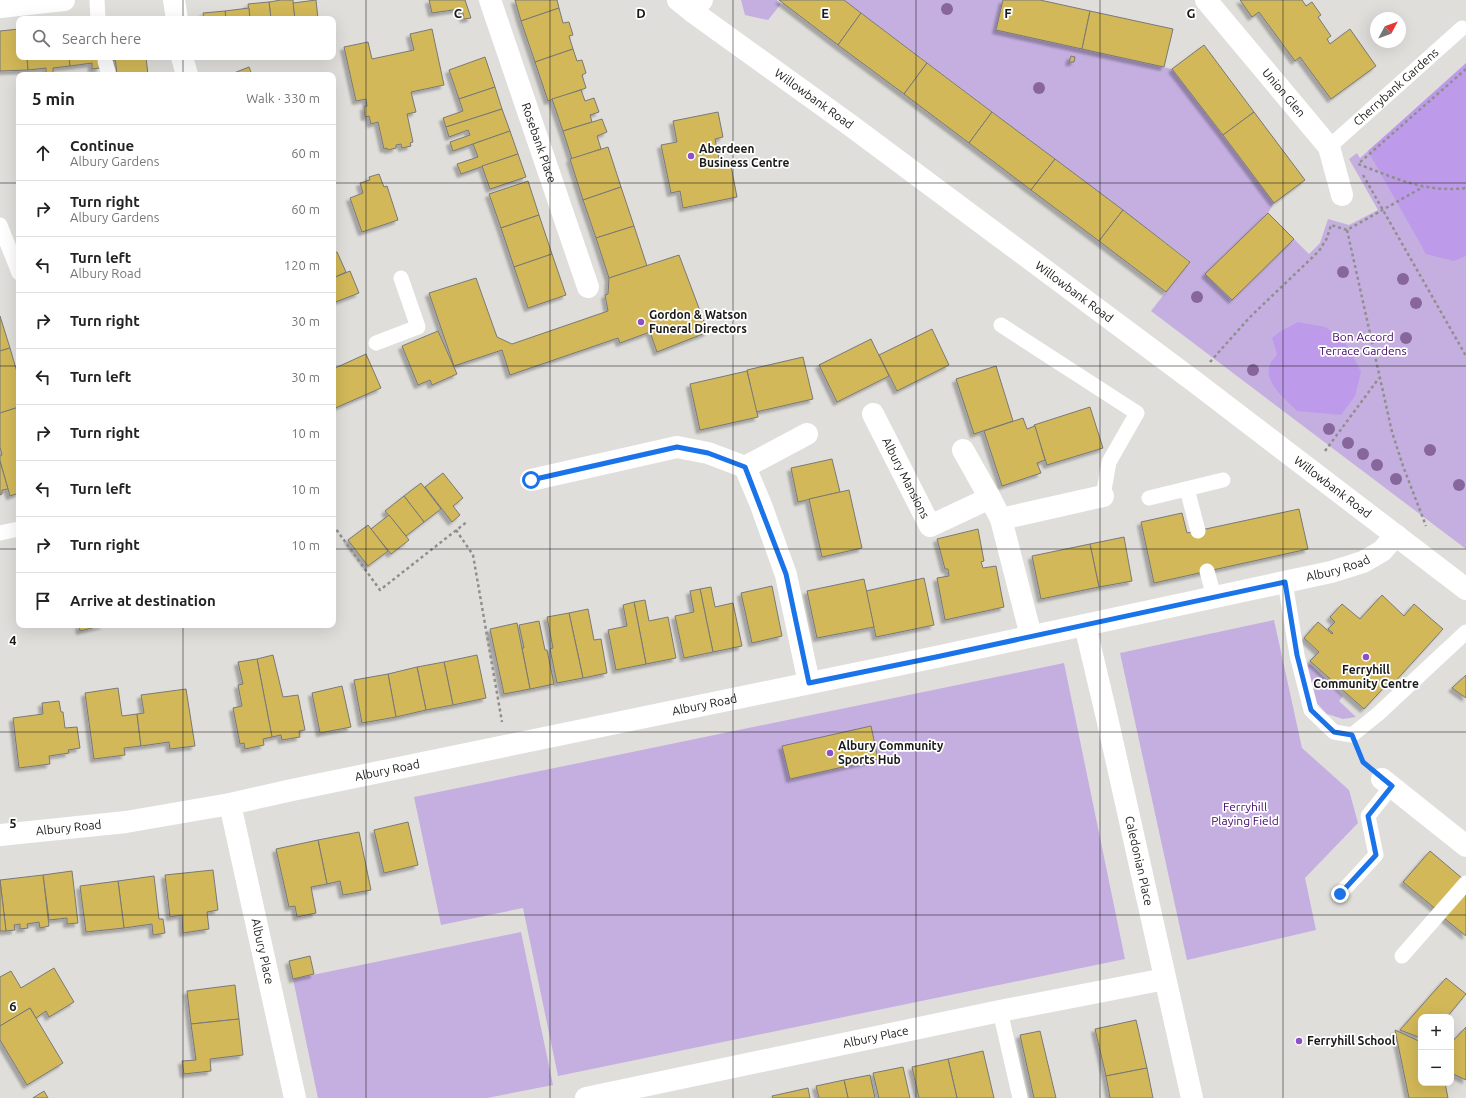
<!DOCTYPE html>
<html lang="en">
<head>
<meta charset="utf-8">
<style>
	body { margin:0; font-family:Ubuntu,sans-serif; background:#f6f6f6; color:#222 }
	.controls { position:absolute; right:12px; bottom:12px; display:grid; overflow:hidden; border-radius:8px; box-shadow:0 4px 16px #0002 }
	.controls button { width:36px; height:36px; display:grid; place-items:center; padding:0; border:0; border-bottom:1px solid #e0e0e0; background:#fff; color:#222; font:20px sans-serif }
	.compass { position:absolute; left:1370px; top:12px; width:36px; height:36px; border-radius:50%; background:#fff; box-shadow:0 4px 16px #0002; rotate:49deg }
	.stop { position:absolute; width:12px; height:12px; margin:-9px; border:3px solid #1a73e8; border-radius:50%; background:#fff }
	.stop.end { background:#1a73e8; border-color:#fff; box-shadow:0 1px 4px #0008 }
	.list { margin:0; padding:0; list-style:none }
	h2 { display:flex; justify-content:space-between; align-items:center; height:52px; margin:0; padding:0 16px; font-size:17px }
	h2 small { font-size:13px; font-weight:400; color:#767676 }
	.list li { display:grid; grid-template-columns:26px 1fr auto; gap:12px; align-items:center; box-sizing:border-box; height:56px; padding:0 16px; border-top:1px solid #e0e0e0 }
	.list b { display:block; font-size:15px; white-space:nowrap }
	.list p { margin:0; font-size:13px; white-space:nowrap; color:#767676 }
	.list em { font-size:13px; font-style:normal; color:#767676 }
	.icon { flex:none; width:22px; height:22px; fill:none; stroke:currentColor; stroke-width:2; stroke-linecap:round; stroke-linejoin:round }
	.map { position:relative; flex:none; width:1466px; height:1098px; overflow:hidden }
	.search { position:absolute; background:#fff; box-shadow:0 4px 16px #0002; left:16px; top:16px; width:320px; height:44px; display:flex; align-items:center; gap:10px; box-sizing:border-box; padding:0 14px; border-radius:8px; color:#767676; font-size:15px }
	.panel { position:absolute; background:#fff; box-shadow:0 4px 16px #0002; left:16px; top:72px; width:320px; height:556px; border-radius:8px }
	.map>svg:first-child { display:block }
	.green { fill:#c5afe1 }
	.forest { fill:#be9aea }
	.building { fill:#d2b859; stroke:#797976; filter:url(#shadow) }
	.lines { fill:none; stroke-linecap:round; stroke-linejoin:round }
	.path { stroke:#908f8d; stroke-width:2.5; stroke-dasharray:3 3; stroke-linecap:butt }
	.service { stroke:#fff; stroke-width:15 }
	.minor { stroke:#fff; stroke-width:22 }
	.tertiary { stroke:#fff; stroke-width:22 }
	.tree { fill:#87679b }
	.route { stroke:#1a73e8; stroke-width:5 }
	.grid { fill:none; stroke:#1a1a19; stroke-width:1; stroke-opacity:0.55 }
	.poi-dot { fill:#8c51c7; stroke:#fff; stroke-width:1.5 }
	.labels { text-anchor:middle; stroke-width:3.5; stroke-linejoin:round; paint-order:stroke }
	.street-label { font-size:12px; fill:#1a1a19; stroke:#fff }
	.poi-label { font-size:12px; font-weight:bold; fill:#1a1a19; stroke:#fff; text-anchor:start }
	.park-label { font-size:12px; fill:#3f0567; stroke:#fff }
	.grid-label { font-size:13px; text-anchor:middle; font-weight:bold; fill:#1a1a19; stroke:#fff; stroke-width:3.5; stroke-linejoin:round; paint-order:stroke }
</style>
</head>
<body>
<div class="map">
<svg width="1466" height="1098" viewBox="0 0 1466 1098">
	<defs>
		<filter id="shadow"><feDropShadow dx="-3.5" dy="3.5" stdDeviation="1" flood-color="#0004"/></filter>
	</defs>
	<rect width="100%" height="100%" fill="#dfdedb"/>
	<!-- green -->
	<g class="green">
		<path d="M741 0H777L781 4 768 20 745 15Z"/>
		<path d="M844 0H1003L996 30 1172 69 1274 203 1268 213 1206 274 1231 300 1294 239 1309 254 1320 243 1328 219 1349 225 1378 210 1349 159 1357 153 1360 158 1466 65V549L1151 311 1190 261Z"/>
		<path d="M1274 620 1302 748 1349 790 1358 823 1305 878 1316 930 1187 960 1120 653Z"/>
		<path d="M1064 663 1125 959 558 1076 523 908 441 925 414 797Z"/>
		<path d="M1310 664 1343 696 1339 701 1356 717 1343 719 1327 714 1313 699 1306 666Z"/>
		<path d="M521 932 553 1085 487 1098H318L293 979Z"/>
	</g>
	<!-- forest -->
	<g class="forest">
		<path d="M1466 63V256L1454 261 1426 254 1368 151Z"/>
		<path d="M1298 322 1325 327 1342 338 1354 358 1361 372 1355 396 1341 415 1297 411C1285 399 1261 381 1271 362 1273 359 1276 356 1277 354L1272 338 1281 331Z"/>
	</g>
	<!-- building -->
	<g class="building">
		<path d="M281 0H293L295 19H271L269 2Z"/>
		<path d="M316 0 318 19H295L293 3Z"/>
		<path d="M429 0H465L471 18 464 19 463 13H460L459 9 432 13Z"/>
		<path d="M515 0H557L559 8 521 21Z"/>
		<path d="M779 0H844L861 13 838 45Z"/>
		<path d="M1003 0H1040L1090 11 1082 49 996 30Z"/>
		<path d="M1240 0H1302L1306 6 1312 2 1321 15 1318 17 1331 36 1327 39 1330 44 1350 29 1376 66 1331 99 1300 57 1295 61 1259 12 1252 17Z"/>
		<path d="M269 2 271 19H250L248 4Z"/>
		<path d="M249 8 250 19H226L225 11Z"/>
		<path d="M559 8 563 23 569 22 573 35 569 36 573 49 535 62 521 21Z"/>
		<path d="M225 11 226 19H204L203 13Z"/>
		<path d="M1090 11 1173 29 1164 67 1082 49Z"/>
		<path d="M861 13 927 63 904 94 838 45Z"/>
		<path d="M19 29V57H27L28 70 0 71V31Z"/>
		<path d="M432 29 444 85 411 92 416 112 407 114 413 142 410 143 411 146 402 148 401 144 396 145V148L388 150 387 148 384 149 378 122 371 124 369 116 365 117 364 107 367 106 366 99 356 101 344 47 368 42 372 59 414 50 410 34Z"/>
		<path d="M1204 45 1254 112 1223 135 1172 69Z"/>
		<path d="M573 49 577 61 582 60 586 73 582 75 586 88 548 101 535 62Z"/>
		<path d="M1071 56 1075 57 1074 62H1069Z"/>
		<path d="M27 57H69L70 66 53 68V73L46 74V68L28 70Z"/>
		<path d="M69 57H115L116 60 99 62 100 68 92 69V63L70 66Z"/>
		<path d="M115 57H146L148 75H117Z"/>
		<path d="M485 57 495 87 459 99 449 70Z"/>
		<path d="M927 63 992 112 969 143 904 94Z"/>
		<path d="M249 67 252 75H229Z"/>
		<path d="M495 87 502 109 446 127 443 118 463 111 459 99Z"/>
		<path d="M581 90 585 101 594 98 599 112 590 115 592 122 563 131 552 99Z"/>
		<path d="M502 109 510 131 453 151 450 142 470 135 468 130 449 137 446 127Z"/>
		<path d="M718 112 723 137 715 139 721 168 731 166 737 197 683 208 680 191 671 193 661 145 677 142 673 121Z"/>
		<path d="M992 112 1055 159 1031 190 969 143Z"/>
		<path d="M1254 112 1305 180 1274 203 1223 135Z"/>
		<path d="M602 119 607 132 597 136 601 149 572 159 563 131Z"/>
		<path d="M510 131 518 154 461 174 457 164 478 157 473 144Z"/>
		<path d="M608 147 621 187 583 200 570 159Z"/>
		<path d="M518 154 526 177 490 189 482 166Z"/>
		<path d="M1055 159 1123 210 1099 241 1031 190Z"/>
		<path d="M379 174 384 187 387 186 398 220 362 232 350 198 363 193 360 183 370 180 369 177Z"/>
		<path d="M528 181 539 215 501 228 489 194Z"/>
		<path d="M621 187 634 226 596 238 583 200Z"/>
		<path d="M1123 210 1190 262 1166 292 1099 241Z"/>
		<path d="M1268 213 1294 239 1232 300 1205 274Z"/>
		<path d="M539 215 552 254 514 267 501 228Z"/>
		<path d="M634 226 647 266 609 278 596 238Z"/>
		<path d="M337 252 346 272 333 278V253Z"/>
		<path d="M552 254 566 295 528 308 514 267Z"/>
		<path d="M679 255 708 332 657 352 650 332 620 343 618 338 510 375 502 350 454 366 429 293 476 278 497 337 512 344 608 311 605 295 608 294 609 278Z"/>
		<path d="M350 271 359 293 333 303V278Z"/>
		<path d="M0 316 10 348 0 351Z"/>
		<path d="M932 329 949 365 897 391 879 355Z"/>
		<path d="M438 331 457 374 432 385 430 380 418 385 402 346Z"/>
		<path d="M871 339 889 376 837 402 819 365Z"/>
		<path d="M10 348 19 379V407L0 413V351Z"/>
		<path d="M366 354 381 388 333 409V369Z"/>
		<path d="M803 357 813 399 756 412 747 370Z"/>
		<path d="M996 366 1013 421 974 434 956 379Z"/>
		<path d="M747 371 758 417 700 430 690 384Z"/>
		<path d="M19 407V493L10 496 0 461V456L2 455 0 447V413Z"/>
		<path d="M1090 407 1103 448 1047 465 1034 425Z"/>
		<path d="M1023 418 1027 429 1035 426 1045 460 1037 463 1041 473 1002 486 984 431Z"/>
		<path d="M832 459 840 492 798 502 791 468Z"/>
		<path d="M0 461 8 489 2 490V494L0 495Z"/>
		<path d="M443 473 463 498 453 506 460 515 452 522 425 487Z"/>
		<path d="M421 483 441 509 424 522 404 496Z"/>
		<path d="M849 490 862 548 822 557 809 499Z"/>
		<path d="M404 496 424 522 406 536 385 511Z"/>
		<path d="M1299 509 1308 549 1154 583 1141 522 1182 513 1187 533Z"/>
		<path d="M389 515 409 540 391 554 371 529Z"/>
		<path d="M368 525 388 551 368 566 348 540Z"/>
		<path d="M978 529 984 561 981 562 983 568 996 566 1004 607 945 620 937 578 949 576 948 569H945L937 539Z"/>
		<path d="M1124 537 1132 581 1099 587 1090 544Z"/>
		<path d="M1090 544 1099 587 1041 599 1032 556Z"/>
		<path d="M924 578 934 625 876 637 866 591Z"/>
		<path d="M864 579 874 627 817 638 807 591Z"/>
		<path d="M772 586 782 636 752 643 741 593Z"/>
		<path d="M711 587 715 607 733 603 742 646 713 652 700 589Z"/>
		<path d="M700 589 713 652 684 658 675 616 694 612 690 591Z"/>
		<path d="M1382 595 1404 616 1414 604 1443 629 1392 685 1389 682 1364 709 1310 661 1319 652 1304 638 1318 622 1332 634 1333 633 1328 629 1335 622 1330 617 1342 604 1360 619Z"/>
		<path d="M645 600 649 621 668 617 676 658 646 664 634 602Z"/>
		<path d="M634 602 646 664 616 670 608 630 627 626 623 605Z"/>
		<path d="M588 609 594 640 601 639 607 673 583 678 569 613Z"/>
		<path d="M569 613 583 678 557 683 550 649 553 648 547 617Z"/>
		<path d="M539 621 545 650H547L554 684 530 689 522 648H524L519 625Z"/>
		<path d="M517 623 530 689 504 694 490 629Z"/>
		<path d="M79 625H104L80 631Z"/>
		<path d="M273 655 283 697 298 695 305 730 299 731 300 737 282 740 281 735 272 737 257 659Z"/>
		<path d="M477 655 486 698 453 705 444 662Z"/>
		<path d="M257 659 272 737 263 739 264 745 245 749 244 743 240 744 233 708 242 706 238 685 243 684 238 662Z"/>
		<path d="M444 662 453 705 426 710 417 667Z"/>
		<path d="M417 667 426 710 396 717 388 674Z"/>
		<path d="M388 674 396 717 362 723 354 680Z"/>
		<path d="M1466 675V698L1452 688Z"/>
		<path d="M342 686 351 727 320 733 312 693Z"/>
		<path d="M118 688 122 716 137 714 141 746 124 748 125 755 94 759 85 693Z"/>
		<path d="M186 689 195 746 170 749 169 742 141 746 137 714 144 713 141 695Z"/>
		<path d="M59 701 61 712H63L65 728 77 727 80 748 68 750 69 753 49 756 50 764 19 768 13 718 43 714 42 703Z"/>
		<path d="M871 726 878 759 790 779 782 746Z"/>
		<path d="M408 822 418 865 384 873 374 830Z"/>
		<path d="M359 832 371 890 343 895 340 881 327 884 318 840Z"/>
		<path d="M318 840 327 884 311 887 316 913 297 917 295 906 289 907 276 849Z"/>
		<path d="M1430 851 1463 879 1437 910 1403 882Z"/>
		<path d="M213 870 218 910 207 912 209 929 183 933 182 915 170 917 165 875Z"/>
		<path d="M72 871 78 923 67 924V918L49 920 43 875Z"/>
		<path d="M43 875 49 926 40 928 39 922 27 924 28 928 20 929V924L14 925 15 930 6 931 0 880Z"/>
		<path d="M154 876 159 919H163L165 933 153 935 152 924 124 928 118 881Z"/>
		<path d="M0 880 6 931H0Z"/>
		<path d="M118 881 124 928 86 932 80 886Z"/>
		<path d="M1466 891V936L1444 918Z"/>
		<path d="M310 956 314 974 293 979 289 961Z"/>
		<path d="M54 968 74 1002 49 1017 46 1011 36 1018 30 1008 0 1026V977L11 971 21 988Z"/>
		<path d="M1446 978 1466 994 1447 1017H1421V1038L1400 1030Z"/>
		<path d="M235 985 239 1019 191 1024 187 991Z"/>
		<path d="M30 1008 63 1063 27 1085 0 1040V1026Z"/>
		<path d="M239 1019 243 1055 210 1059 211 1071 184 1074 182 1061 196 1060 191 1024Z"/>
		<path d="M1136 1020 1147 1068 1106 1076 1095 1029Z"/>
		<path d="M1466 1027V1080L1451 1073V1043Z"/>
		<path d="M1395 1030 1421 1042V1083H1445L1448 1098H1409Z"/>
		<path d="M1040 1031 1056 1098H1034L1020 1035Z"/>
		<path d="M983 1051 994 1098H957L948 1059Z"/>
		<path d="M948 1059 957 1098H919L912 1067Z"/>
		<path d="M903 1067 910 1098H879L873 1073Z"/>
		<path d="M1147 1068 1153 1098H1110L1106 1076Z"/>
		<path d="M870 1075 875 1098H848L844 1080Z"/>
		<path d="M844 1080 848 1098H819L816 1086Z"/>
		<path d="M808 1088 810 1098H773L772 1096Z"/>
		<path d="M44 1091 48 1098H33Z"/>
	</g>
	<g class="lines">
		<!-- path -->
		<g class="path">
			<path d="M1466 69 1358 164C1395 178 1425 193 1466 188"/>
			<path d="M1363 175 1466 356"/>
			<path d="M1347 230 1392 432 1403 466 1426 526"/>
			<path d="M1210 362 1249 318 1319 251 1327 238 1331 225 1347 230 1423 187"/>
			<path d="M1325 451 1379 378"/>
			<path d="M333 525 380 590 468 521"/>
			<path d="M456 530 473 555 502 722"/>
			<path d="M1360 754 1364 763"/>
		</g>
		<!-- service -->
		<g class="service">
			<path d="M97 0 98 19"/>
			<path d="M105 61 109 75"/>
			<path id="s1" d="M1329 147 1462 28"/>
			<path d="M0 225 19 273"/>
			<path d="M1001 325 1137 413 1109 462 1103 496"/>
			<path d="M376 343 418 327 401 278"/>
			<path d="M1187 489 1198 531"/>
			<path d="M1149 498 1223 480"/>
			<path d="M0 533 19 529"/>
			<path d="M1207 571 1214 597"/>
			<path d="M1285 582 1297 655 1311 710 1334 732 1352 735 1378 714 1466 632"/>
			<path d="M1340 894 1376 855 1368 816 1392 786"/>
			<path d="M1402 956 1466 883"/>
			<path d="M1000 1011 1020 1098"/>
		</g>
		<!-- minor -->
		<g class="minor">
			<path d="M174 0 177 19"/>
			<path id="s2" d="M490 0 588 287"/>
			<path id="s3" d="M1206 0 1329 147 1342 195"/>
			<path d="M0 7 64 0"/>
			<path d="M693 12 702 0"/>
			<path d="M182 57 187 75"/>
			<path id="s4" d="M873 414 930 526 990 498 1001 519 1031 636"/>
			<path d="M963 450 990 498"/>
			<path d="M745 467 761 505 786 575 809 683"/>
			<path d="M531 480 677 447 708 453 745 467 807 434"/>
			<path d="M1001 519 1103 496"/>
			<path id="s5" d="M1085 625 1107 718 1192 1098"/>
			<path d="M1382 779 1466 846"/>
			<path id="s6" d="M230 804 295 1098"/>
			<path id="s7" d="M0 835 126 822 230 804 292 790 936 657 1331 572 1363 562 1382 551 1396 535"/>
			<path id="s8" d="M586 1098 1000 1011 1165 979"/>
		</g>
		<!-- tertiary -->
		<path class="tertiary" id="s9" d="M678 0 693 12 850 125 1195 382 1466 589"/>
	</g>
	<!-- trees -->
	<g class="tree">
		<circle cx="947" cy="9" r="6"/>
		<circle cx="1039" cy="88" r="6"/>
		<circle cx="1343" cy="272" r="6"/>
		<circle cx="1403" cy="279" r="6"/>
		<circle cx="1197" cy="297" r="6"/>
		<circle cx="1416" cy="303" r="6"/>
		<circle cx="1406" cy="338" r="6"/>
		<circle cx="1253" cy="370" r="6"/>
		<circle cx="1329" cy="429" r="6"/>
		<circle cx="1348" cy="443" r="6"/>
		<circle cx="1430" cy="450" r="6"/>
		<circle cx="1363" cy="454" r="6"/>
		<circle cx="1377" cy="465" r="6"/>
		<circle cx="1396" cy="479" r="6"/>
		<circle cx="1459" cy="485" r="6"/>
	</g>
	<g class="lines">
		<!-- route -->
		<path class="route" d="M531 480 677 447 708 453 745 467 786 574 809 683 936 657 1285 582 1297 655 1311 710 1334 732 1352 735 1363 762 1392 786 1368 816 1376 855 1340 894"/>
	</g>
	<!-- grid -->
	<path class="grid" d="M183 0V19M366 0V1098M550 0V1098M733 0V1098M916 0V1098M1100 0V1098M1283 0V1098M183 57V75M0 183H19M333 183H1466M0 366H19M333 366H1466M0 549H19M333 549H1466M183 625V1098M0 732H1466M0 915H1466"/>
	<!-- markers -->
	<g class="poi-dot">
		<circle cx="691" cy="156" r="4"/>
		<circle cx="641" cy="322" r="4"/>
		<circle cx="1366" cy="657" r="4"/>
		<circle cx="830" cy="753" r="4"/>
		<circle cx="1299" cy="1041" r="4"/>
	</g>
	<g class="labels">
		<!-- street labels -->
		<g class="street-label">
			<text dy="4" stroke="none"><textPath href="#s1" startOffset="90">Cherrybank Gardens</textPath></text>
			<text dy="4" stroke="none"><textPath href="#s3" startOffset="121">Union Glen</textPath></text>
			<text dy="4" stroke="none"><textPath href="#s9" startOffset="168">Willowbank Road</textPath></text>
			<text dy="4" stroke="none"><textPath href="#s2" startOffset="151">Rosebank Place</textPath></text>
			<text dy="4" stroke="none"><textPath href="#s9" startOffset="492">Willowbank Road</textPath></text>
			<text dy="4" stroke="none"><textPath href="#s4" startOffset="72">Albury Mansions</textPath></text>
			<text dy="4" stroke="none"><textPath href="#s9" startOffset="816">Willowbank Road</textPath></text>
			<text dy="4" stroke="none"><textPath href="#s7" startOffset="1365">Albury Road</textPath></text>
			<text dy="4" stroke="none"><textPath href="#s7" startOffset="717">Albury Road</textPath></text>
			<text dy="4" stroke="none"><textPath href="#s7" startOffset="393">Albury Road</textPath></text>
			<text dy="4" stroke="none"><textPath href="#s7" startOffset="69">Albury Road</textPath></text>
			<text dy="4" stroke="none"><textPath href="#s5" startOffset="242">Caledonian Place</textPath></text>
			<text dy="4" stroke="none"><textPath href="#s6" startOffset="151">Albury Place</textPath></text>
			<text dy="4" stroke="none"><textPath href="#s8" startOffset="296">Albury Place</textPath></text>
		</g>
		<!-- poi labels -->
		<g class="poi-label">
			<text x="699" y="153">Aberdeen<tspan x="699" dy="14">Business Centre</tspan></text>
			<text x="649" y="319">Gordon &amp; Watson<tspan x="649" dy="14">Funeral Directors</tspan></text>
			<text x="1366" y="674" text-anchor="middle">Ferryhill<tspan x="1366" dy="14">Community Centre</tspan></text>
			<text x="838" y="750">Albury Community<tspan x="838" dy="14">Sports Hub</tspan></text>
			<text x="1307" y="1045">Ferryhill School</text>
		</g>
		<!-- park labels -->
		<g class="park-label">
			<text x="1363" y="341">Bon Accord<tspan x="1363" dy="14">Terrace Gardens</tspan></text>
			<text x="1245" y="811">Ferryhill<tspan x="1245" dy="14">Playing Field</tspan></text>
		</g>
	</g>
	<g class="grid-label">
		<text x="458" y="18">C</text>
		<text x="641" y="18">D</text>
		<text x="825" y="18">E</text>
		<text x="1008" y="18">F</text>
		<text x="1191" y="18">G</text>
		<text x="13" y="645">4</text>
		<text x="13" y="828">5</text>
		<text x="13" y="1011">6</text>
	</g>
</svg>
<div class="controls">
<button>+</button>
<button>−</button>
</div>
<svg class="compass" viewBox="-18 -18 36 36"><path d="M0-13l5 13h-10z" fill="#e53935"/><path d="M0 13l5-13h-10z" fill="#767676"/></svg>
<div class="stop" style="left:531px;top:480px"></div>
<div class="stop end" style="left:1340px;top:894px"></div>
<div class="search"><svg class="icon" aria-label="search" viewBox="0 0 24 24"><circle cx="10" cy="10" r="6"/><path d="M15 15l6 6"/></svg>Search here</div>
<section class="panel">
<h2>5 min<small>Walk · 330 m</small></h2>
<ul class="list">
<li><svg class="icon" aria-label="ahead" viewBox="0 0 24 24"><path d="M12 20V5M6 11l6-6 6 6"/></svg><div><b>Continue</b><p>Albury Gardens</p></div><em>60 m</em></li>
<li><svg class="icon" aria-label="right" viewBox="0 0 24 24"><path d="M7 20v-9h11M14 6l5 5-5 5"/></svg><div><b>Turn right</b><p>Albury Gardens</p></div><em>60 m</em></li>
<li><svg class="icon" aria-label="left" viewBox="0 0 24 24"><path d="M17 20v-9H6M10 6l-5 5 5 5"/></svg><div><b>Turn left</b><p>Albury Road</p></div><em>120 m</em></li>
<li><svg class="icon" aria-label="right" viewBox="0 0 24 24"><path d="M7 20v-9h11M14 6l5 5-5 5"/></svg><div><b>Turn right</b></div><em>30 m</em></li>
<li><svg class="icon" aria-label="left" viewBox="0 0 24 24"><path d="M17 20v-9H6M10 6l-5 5 5 5"/></svg><div><b>Turn left</b></div><em>30 m</em></li>
<li><svg class="icon" aria-label="right" viewBox="0 0 24 24"><path d="M7 20v-9h11M14 6l5 5-5 5"/></svg><div><b>Turn right</b></div><em>10 m</em></li>
<li><svg class="icon" aria-label="left" viewBox="0 0 24 24"><path d="M17 20v-9H6M10 6l-5 5 5 5"/></svg><div><b>Turn left</b></div><em>10 m</em></li>
<li><svg class="icon" aria-label="right" viewBox="0 0 24 24"><path d="M7 20v-9h11M14 6l5 5-5 5"/></svg><div><b>Turn right</b></div><em>10 m</em></li>
<li><svg class="icon" aria-label="arrive" viewBox="0 0 24 24"><path d="M6 21V4h12l-3 4 3 4H6"/></svg><div><b>Arrive at destination</b></div></li>
</ul>
</section>
</div>
</body>
</html>
